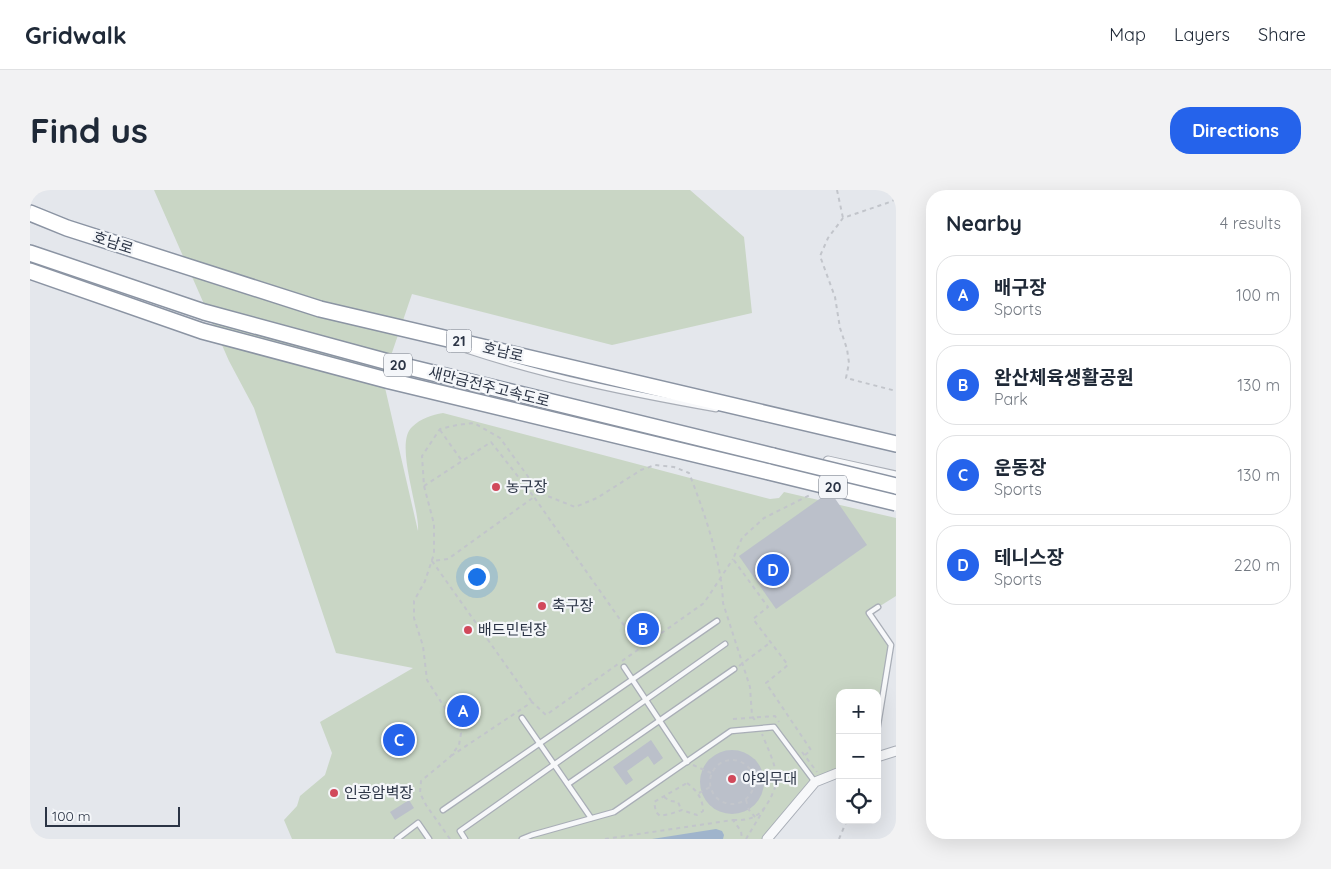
<!DOCTYPE html>
<html lang="en">
<head>
<meta charset="utf-8">
<style>
	body { margin:0; font-family:Quicksand,"Noto Sans KR",sans-serif; background:#f2f2f3; color:#1f2937 }
	.controls { position:absolute; right:15px; bottom:15px; display:grid; overflow:hidden; border-radius:10px; box-shadow:0 5px 20px #0002 }
	.controls button { width:45px; height:45px; display:grid; place-items:center; padding:0; border:0; border-bottom:1px solid #e0e1e3; background:#fff; color:#1f2937; font:25px sans-serif }
	.scale { position:absolute; left:15px; bottom:12px; width:135px; box-sizing:border-box; padding-left:5px; border:2px solid #2b3445; border-top:0; font-size:14px; line-height:18px; white-space:nowrap; color:#2b3445; -webkit-text-stroke:4px #f4f6f9; paint-order:stroke }
	.you { position:absolute; left:446px; top:386px; width:18px; height:18px; margin:-12px; border:4px solid #fff; border-radius:50%; background:#1a73e8; box-shadow:0 0 0 8px #1a73e833 }
	.badge { display:grid; place-items:center; width:32px; height:32px; border-radius:50%; background:#2563eb; color:#fff; font-size:16px; font-weight:700 }
	.pin { position:absolute; translate:-50% -50%; border:2px solid #fff; box-shadow:0 1px 5px #0006 }
	.list { margin:0; padding:0; list-style:none }
	h2 { display:flex; justify-content:space-between; align-items:center; height:65px; margin:0; padding:0 20px; font-size:21px }
	h2 small { font-size:16px; font-weight:400; color:#747a83 }
	.list li { display:grid; grid-template-columns:32px 1fr auto; gap:15px; align-items:center; box-sizing:border-box; height:80px; margin:0 10px 10px; padding:0 10px; border:1px solid #e0e1e3; border-radius:20px }
	.list b { display:block; font-size:19px; white-space:nowrap }
	.list p { margin:0; font-size:16px; white-space:nowrap; color:#747a83 }
	.list em { font-size:16px; font-style:normal; color:#747a83 }
	.icon { flex:none; width:28px; height:28px; fill:none; stroke:currentColor; stroke-width:2; stroke-linecap:round; stroke-linejoin:round }
	.map { position:relative; flex:none; width:866px; height:649px; overflow:hidden; border-radius:20px }
	header { display:flex; align-items:center; gap:30px; box-sizing:border-box; height:70px; padding:0 25px; background:#fff; border-bottom:1px solid #e0e1e3 }
	header strong { font-size:24px }
	nav { display:flex; gap:28px; margin-inline-start:auto; font-size:18px }
	.intro { display:flex; align-items:center; justify-content:space-between; box-sizing:border-box; height:120px; padding:0 30px }
	h1 { margin:0; font-size:35px }
	.button { padding:12px 22px; border-radius:20px; background:#2563eb; color:#fff; font-size:18px; font-weight:700 }
	main { display:flex; gap:30px; padding:0 30px }
	aside { flex:1; background:#fff; border-radius:20px; box-shadow:0 5px 20px #0002 }
	.map>svg:first-child { display:block }
	.green { fill:#c9d6c5 }
	.water { fill:#9fb4cc }
	.building { fill:#bbc0ca }
	.lines { fill:none; stroke-linecap:round; stroke-linejoin:round }
	.lane-casing { stroke:#a9aeb7; stroke-width:7 }
	.street-casing { stroke:#a9aeb7; stroke-width:11 }
	.highway-casing { stroke:#8b94a3; stroke-width:18 }
	.path { stroke:#c2c5cb; stroke-width:2; stroke-dasharray:4 4; stroke-linecap:butt }
	.lane { stroke:#f7f8fa; stroke-width:4.5 }
	.street { stroke:#f7f8fa; stroke-width:9 }
	.highway { stroke:#fff; stroke-width:15 }
	.highway-bridge-casing { stroke:#8b94a3; stroke-width:18; stroke-linecap:butt }
	.highway-bridge { stroke:#fff; stroke-width:15 }
	.poi-dot { fill:#d1495b; stroke:#f4f6f9; stroke-width:2 }
	.labels { text-anchor:middle; stroke-width:4.5; stroke-linejoin:round; paint-order:stroke }
	.shield { fill:#f4f6f9; stroke:#676e7b; stroke-width:1 }
	.shield-label { font-size:14px; font-weight:bold; fill:#2b3445 }
	.street-label { font-size:15px; fill:#2b3445; stroke:#f4f6f9 }
	.poi-label { font-size:15px; fill:#2b3445; stroke:#f4f6f9; text-anchor:start }
</style>
</head>
<body>
<header>
<strong>Gridwalk</strong>
<nav><a>Map</a><a>Layers</a><a>Share</a></nav>
</header>
<div class="intro"><h1>Find us</h1><a class="button">Directions</a></div>
<main>
<div class="map">
<svg width="866" height="649" viewBox="0 0 866 649">
	<rect width="100%" height="100%" fill="#e4e7ec"/>
	<!-- green -->
	<path class="green" d="M124 0H660L714 47 722 123 582 155 382 104 353 189 388 341C390 319 364 253 382 237 391 228 402 225 413 223L740 309 749 308 754 302 866 328V406L839 423 861 455 847 541V503H810V582L785 592 737 649H262L254 630 267 616 270 606 295 585 302 563 290 532 383 478 306 463 224 218 199 171Z"/>
	<!-- water -->
	<path class="water" d="M686 639 692 641 694 645 693 649H622Z"/>
	<!-- building -->
	<g class="building">
		<path d="M795 305 804 307 837 355 746 419 709 366Z"/>
		<path d="M621 550 633 568 624 575 618 566 597 581 603 590 596 595 583 577Z"/>
		<circle cx="702" cy="592" r="32"/>
		<path d="M379 610 384 618 365 630 360 622Z"/>
	</g>
	<g class="lines">
		<!-- lane casing -->
		<g class="lane-casing">
			<g id="lane">
				<path d="M436 160C517 187 602 204 686 219"/>
				<path d="M594 477 657 572"/>
				<path d="M492 528 561 628"/>
				<path d="M847 541 861 455 839 423 848 417"/>
				<path d="M538 594 704 479"/>
				<path d="M413 620 687 431"/>
				<path d="M367 649 388 633 399 649"/>
				<path d="M435 649 430 641 695 454"/>
				<path d="M492 649 502 645 584 622 701 541 744 537 785 592"/>
			</g>
		</g>
		<!-- street casing -->
		<g class="street-casing">
			<g id="street">
				<path d="M798 271 866 286"/>
				<path d="M847 567 866 561"/>
				<path d="M737 649 785 592 810 582"/>
			</g>
		</g>
		<!-- highway casing -->
		<g class="highway-casing">
			<g id="highway">
				<path d="M0 23 37 38 290 119 866 254"/>
				<path d="M0 63 174 122 362 173 743 266"/>
				<path d="M0 81 172 141 360 191 739 282"/>
			</g>
		</g>
		<!-- path -->
		<g class="path">
			<path d="M807 0 813 28"/>
			<path d="M866 9 860 12 813 28 798 48 790 66 805 107 810 138 817 159 819 173 816 188 866 201"/>
			<path d="M410 240 432 271"/>
			<path d="M394 296 461 252 504 307 418 369 402 371 502 512"/>
			<path d="M510 303 504 307 610 458"/>
			<path d="M592 471 674 413 703 369"/>
			<path d="M709 476 741 452"/>
			<path d="M703 529 745 526 749 532"/>
			<path d="M772 562 787 582"/>
			<path d="M775 565 781 560 736 493 758 475 723 429 738 417 703 369 712 348 734 328 782 304"/>
			<path d="M421 566 502 512 516 525 588 474"/>
			<circle cx="702" cy="592" r="22"/>
			<path d="M663 575 681 583"/>
			<path d="M657 593C666 600 673 608 673 621L667 625 652 620 640 624 630 626 626 622 624 612Z"/>
			<path d="M669 603 680 597"/>
			<path d="M634 607 640 611 648 612 651 619"/>
			<path d="M716 610 719 620 725 627"/>
			<path d="M703 630C724 631 733 624 742 605 743 601 746 597 746 594 749 580 737 557 732 544"/>
			<path d="M420 649 396 615 390 603 391 591 420 567 429 555 431 543 397 490 393 456 384 428V411L395 391 404 364V334L394 296 392 266 410 239 427 235 444 233 470 248 510 303 545 317 567 308 611 280 625 275 644 277 659 283C674 321 692 373 693 413L720 497 722 526 726 532"/>
			<path d="M575 649 703 630 711 641 712 649"/>
			<path d="M716 649 734 619"/>
			<path d="M809 649 817 630"/>
		</g>
		<!-- lane -->
		<use href="#lane" class="lane"/>
		<!-- street -->
		<use href="#street" class="street"/>
		<!-- highway -->
		<use href="#highway" class="highway"/>
		<!-- highway-bridge casing -->
		<g class="highway-bridge-casing">
			<g id="highway-bridge">
				<path d="M743 266 866 296"/>
				<path d="M739 282 866 313"/>
			</g>
		</g>
		<!-- highway-bridge -->
		<use href="#highway-bridge" class="highway-bridge"/>
	</g>
	<!-- markers -->
	<g class="poi-dot">
		<circle cx="466" cy="297" r="5"/>
		<circle cx="512" cy="416" r="5"/>
		<circle cx="438" cy="440" r="5"/>
		<circle cx="702" cy="589" r="5"/>
		<circle cx="304" cy="603" r="5"/>
	</g>
	<g class="labels">
		<!-- shield labels -->
		<g class="shield">
			<rect x="416.5" y="139.5" width="25" height="23" rx="4"/>
			<rect x="354" y="163.5" width="28" height="23" rx="4"/>
			<rect x="789" y="285.5" width="28" height="23" rx="4"/>
		</g>
		<g class="shield-label">
			<text x="429" y="156">21</text>
			<text x="368" y="180">20</text>
			<text x="803" y="302">20</text>
		</g>
		<!-- street labels -->
		<g class="street-label">
			<text transform="translate(83 53) rotate(18)" y="5">호남로</text>
			<text transform="translate(473 162) rotate(13)" y="5">호남로</text>
			<text transform="translate(459 197) rotate(14)" y="5">새만금전주고속도로</text>
		</g>
		<!-- poi labels -->
		<g class="poi-label">
			<text x="476" y="302">농구장</text>
			<text x="522" y="421">축구장</text>
			<text x="448" y="445">배드민턴장</text>
			<text x="712" y="594">야외무대</text>
			<text x="314" y="608">인공암벽장</text>
		</g>
	</g>
</svg>
<div class="controls">
<button>+</button>
<button>−</button>
<button><svg class="icon" aria-label="locate" viewBox="0 0 24 24"><circle cx="12" cy="12" r="6"/><path d="M12 2v4M12 18v4M2 12h4M18 12h4"/></svg></button>
</div>
<div class="scale">100 m</div>
<div class="you"></div>
<div class="pin badge" style="left:433px;top:521px">A</div>
<div class="pin badge" style="left:613px;top:439px">B</div>
<div class="pin badge" style="left:369px;top:550px">C</div>
<div class="pin badge" style="left:743px;top:380px">D</div>
</div>
<aside>
<h2>Nearby<small>4 results</small></h2>
<ul class="list">
<li><span class="badge">A</span><div><b>배구장</b><p>Sports</p></div><em>100 m</em></li>
<li><span class="badge">B</span><div><b>완산체육생활공원</b><p>Park</p></div><em>130 m</em></li>
<li><span class="badge">C</span><div><b>운동장</b><p>Sports</p></div><em>130 m</em></li>
<li><span class="badge">D</span><div><b>테니스장</b><p>Sports</p></div><em>220 m</em></li>
</ul>
</aside>
</main>
</body>
</html>
